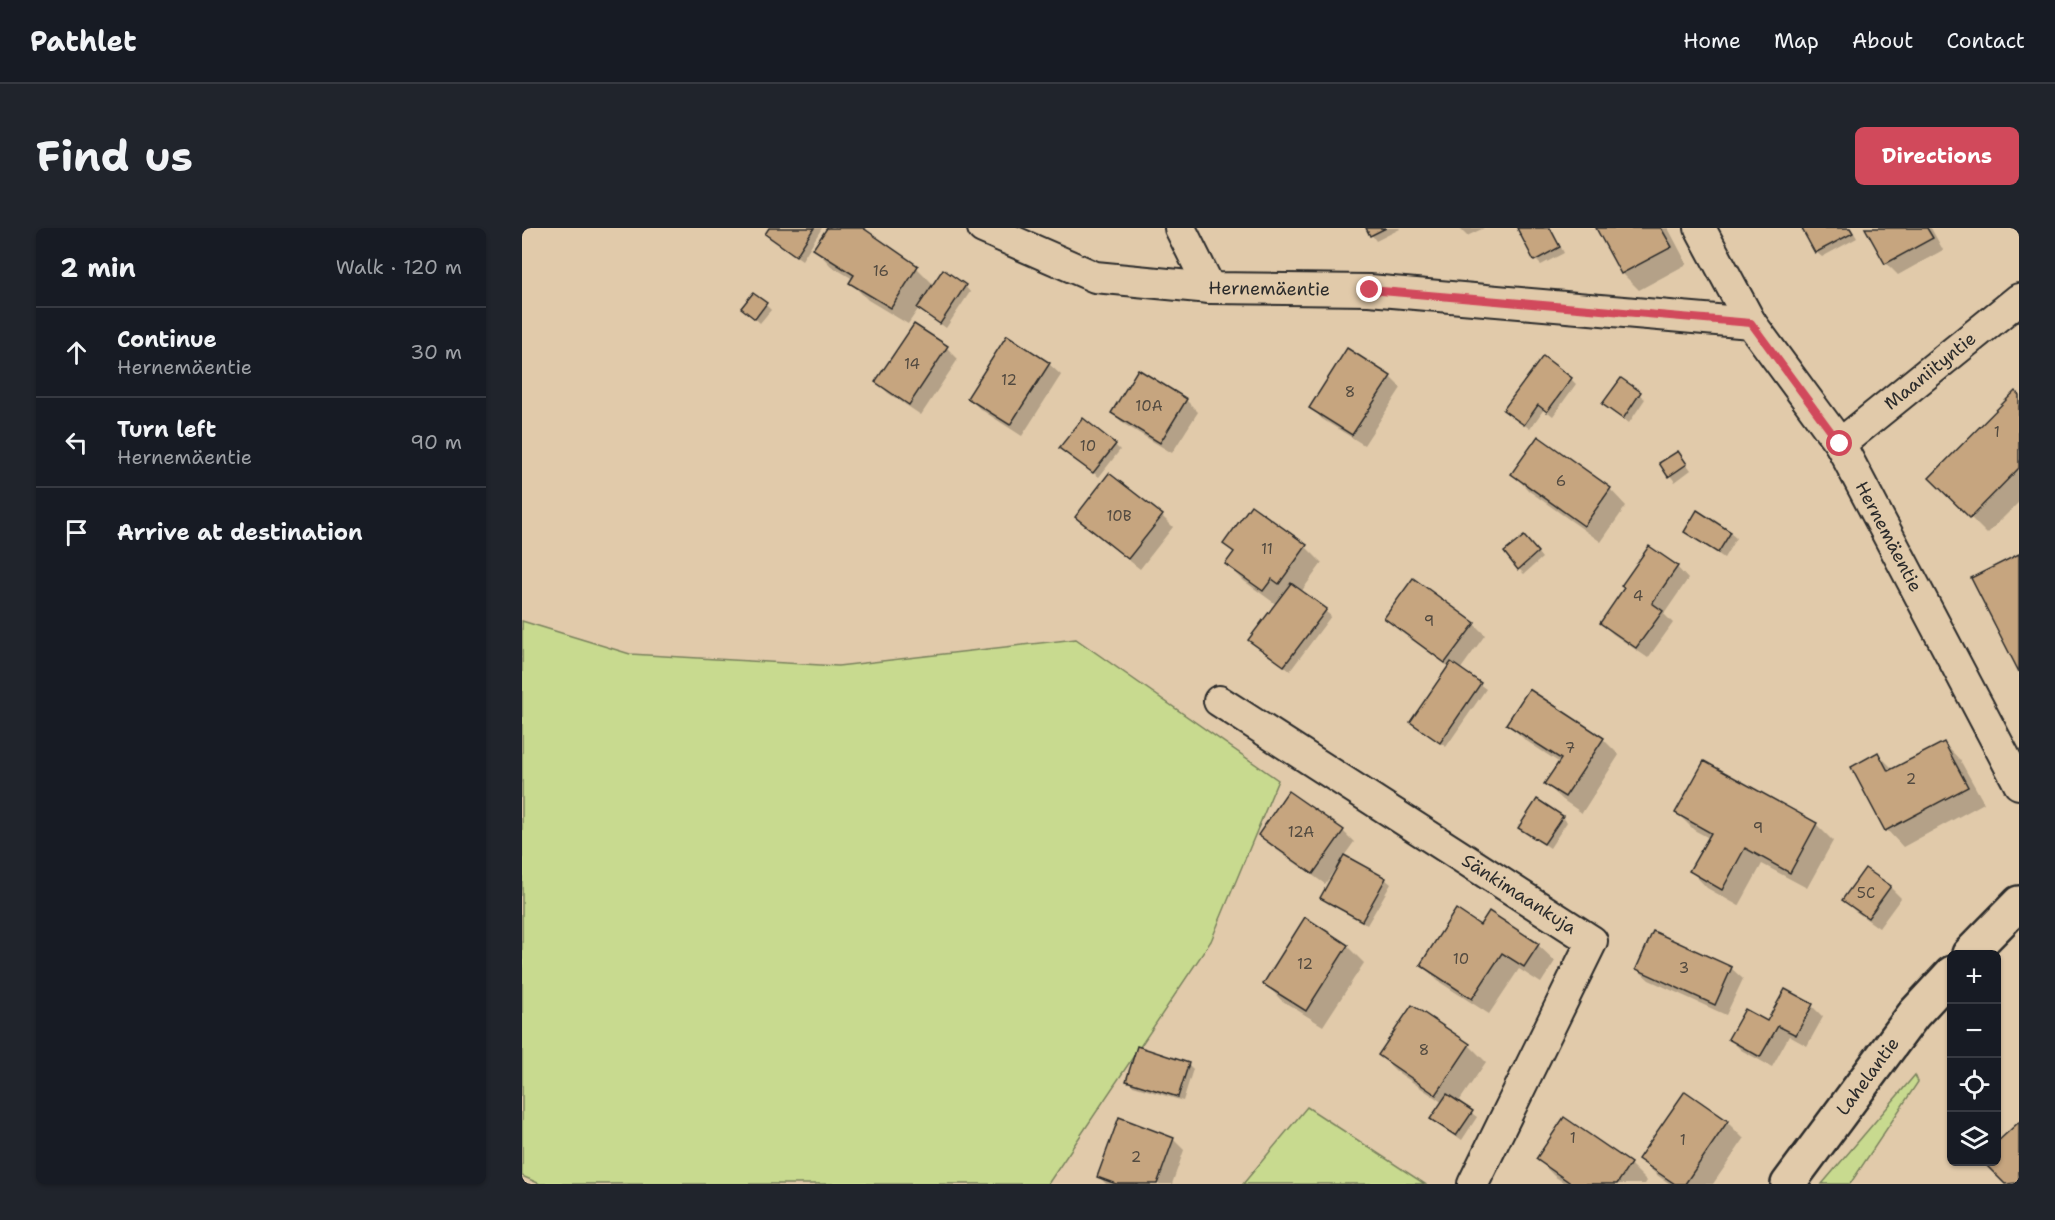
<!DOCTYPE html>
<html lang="en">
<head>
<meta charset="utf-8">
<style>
	body { margin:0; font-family:"Shantell Sans",sans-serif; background:#20242c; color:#f1f3f6 }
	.controls { position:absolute; right:18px; bottom:18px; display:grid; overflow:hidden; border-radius:9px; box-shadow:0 2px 4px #0004 }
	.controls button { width:54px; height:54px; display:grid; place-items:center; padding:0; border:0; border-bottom:2px solid #363941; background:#171b24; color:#f1f3f6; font:30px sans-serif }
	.stop { position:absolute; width:18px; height:18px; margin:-14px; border:4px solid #d1495b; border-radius:50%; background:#fff }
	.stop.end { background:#d1495b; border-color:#fff; box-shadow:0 2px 6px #0008 }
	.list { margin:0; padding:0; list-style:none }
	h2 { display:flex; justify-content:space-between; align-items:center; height:78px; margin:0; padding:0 24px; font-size:26px }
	h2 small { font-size:20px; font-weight:400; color:#9ea1a6 }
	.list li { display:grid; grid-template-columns:39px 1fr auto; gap:18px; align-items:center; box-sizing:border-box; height:90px; padding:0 24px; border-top:2px solid #363941 }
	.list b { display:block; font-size:22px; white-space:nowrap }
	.list p { margin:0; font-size:20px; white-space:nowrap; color:#9ea1a6 }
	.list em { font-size:20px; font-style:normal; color:#9ea1a6 }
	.icon { flex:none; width:33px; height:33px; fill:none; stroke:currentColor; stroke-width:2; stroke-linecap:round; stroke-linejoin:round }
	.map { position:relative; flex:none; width:1497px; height:956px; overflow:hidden; border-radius:9px }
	header { display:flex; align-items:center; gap:36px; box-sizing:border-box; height:84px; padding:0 30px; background:#171b24; border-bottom:2px solid #363941 }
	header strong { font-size:28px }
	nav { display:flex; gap:33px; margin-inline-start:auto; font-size:21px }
	.intro { display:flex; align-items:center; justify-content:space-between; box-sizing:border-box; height:144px; padding:0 36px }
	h1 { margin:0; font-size:42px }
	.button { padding:15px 27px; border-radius:9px; background:#d1495b; color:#fff; font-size:21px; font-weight:700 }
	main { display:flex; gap:36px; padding:0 36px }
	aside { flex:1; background:#171b24; border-radius:9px; box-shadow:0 2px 4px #0004 }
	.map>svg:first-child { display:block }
	.green { fill:#c8da8f; stroke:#7a825d; stroke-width:1.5 }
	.shadow { fill:#0003 }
	.building { fill:#c6a57f; stroke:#2b2b2b; stroke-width:1.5 }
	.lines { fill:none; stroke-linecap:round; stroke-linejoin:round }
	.minor-casing { stroke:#2b2b2b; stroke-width:34 }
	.secondary-casing { stroke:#2b2b2b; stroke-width:38 }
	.minor { stroke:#e1caaa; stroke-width:30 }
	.secondary { stroke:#e1caaa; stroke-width:33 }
	.route { stroke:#d1495b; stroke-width:8 }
	.labels { text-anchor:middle; stroke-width:6; stroke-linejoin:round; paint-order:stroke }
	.number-label { font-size:15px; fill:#524a40 }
	.street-label { font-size:18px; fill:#2b2b2b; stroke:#e1caaa }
</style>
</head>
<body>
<header>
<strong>Pathlet</strong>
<nav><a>Home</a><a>Map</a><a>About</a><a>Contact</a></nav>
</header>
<div class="intro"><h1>Find us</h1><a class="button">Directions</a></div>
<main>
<aside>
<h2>2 min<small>Walk · 120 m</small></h2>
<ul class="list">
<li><svg class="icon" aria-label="ahead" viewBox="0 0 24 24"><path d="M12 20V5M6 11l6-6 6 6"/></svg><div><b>Continue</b><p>Hernemäentie</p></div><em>30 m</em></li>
<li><svg class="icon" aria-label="left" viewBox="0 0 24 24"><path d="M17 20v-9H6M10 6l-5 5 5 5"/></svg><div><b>Turn left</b><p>Hernemäentie</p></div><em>90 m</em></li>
<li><svg class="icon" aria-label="arrive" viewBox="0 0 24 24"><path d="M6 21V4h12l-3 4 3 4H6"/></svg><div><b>Arrive at destination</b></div></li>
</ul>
</aside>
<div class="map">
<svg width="1497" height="956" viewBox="0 0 1497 956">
	<rect width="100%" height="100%" fill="#e1caaa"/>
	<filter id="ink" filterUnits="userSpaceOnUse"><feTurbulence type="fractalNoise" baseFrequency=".0167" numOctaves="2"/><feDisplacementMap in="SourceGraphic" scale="12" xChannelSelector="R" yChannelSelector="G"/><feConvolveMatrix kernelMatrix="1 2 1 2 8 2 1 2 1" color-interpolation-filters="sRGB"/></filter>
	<g filter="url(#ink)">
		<!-- green -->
		<g class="green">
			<path d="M0 393 108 426 316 438 554 411 756 552 689 713 526 956H18L0 948Z"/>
			<path d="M1393 847 1396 854 1328 956H1300Z"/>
			<path d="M785 879 903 956H721Z"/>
		</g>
		<!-- shadow -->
		<g class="shadow">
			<path d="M249 0H300L280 32 250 11Z"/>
			<path d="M306 0H338L395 40 412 57 443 58 448 64 424 100 397 80 386 96 346 72 329 55 331 51 309 38 293 21Z"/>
			<path d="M845 0H877L878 1 854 13Z"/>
			<path d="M937 0H962L945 8Z"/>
			<path d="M996 0H1029L1042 25 1019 37 1014 32Z"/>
			<path d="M1075 0H1146L1165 36 1117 62 1100 45Z"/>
			<path d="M1285 0H1329L1335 10 1300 29 1294 24Z"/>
			<path d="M1345 0H1409L1421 22 1376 47 1365 36Z"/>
			<path d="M244 77 249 82 238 95 227 85Z"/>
			<path d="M392 98 425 120 436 131 399 187 366 165 355 154Z"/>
			<path d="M486 109 527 136 539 147 500 208 458 181 447 170Z"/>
			<path d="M616 143 664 172 676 184 650 225 602 196 591 185Z"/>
			<path d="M868 149 879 160 842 217 800 191 789 179Z"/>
			<path d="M1049 151 1054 156 1031 188 1022 181 1008 201 989 187Z"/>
			<path d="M1099 152 1123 171 1107 195 1088 181Z"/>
			<path d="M1497 169V274L1465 306 1409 250Z"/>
			<path d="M593 217 598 222 577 249 545 225Z"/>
			<path d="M1156 225 1169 242 1153 254 1139 235Z"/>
			<path d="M991 246 1088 261 1104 278 1079 314 1007 263Z"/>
			<path d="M640 288 651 299 618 341 566 300 555 289Z"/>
			<path d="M1164 304 1208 305 1214 310 1202 330Z"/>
			<path d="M1008 315 1020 330 1002 346 997 341Z"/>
			<path d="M703 316 784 319 800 335 779 364 809 388 768 443 734 417 755 377 722 353 705 336 713 325Z"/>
			<path d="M1155 339 1166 351 1142 386 1151 395 1126 430 1091 406 1080 395Z"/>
			<path d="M864 390 952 396 963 407 938 442 964 461 924 519 889 494 927 439 875 401Z"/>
			<path d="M986 496 1081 511 1097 527 1060 585 1041 572 1024 556 1038 535 1003 512Z"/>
			<path d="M1422 515 1438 532 1462 575 1381 619 1365 602 1356 526 1372 542Z"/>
			<path d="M1182 535 1294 596 1311 613 1285 660 1240 636 1217 678 1185 660 1169 643 1187 610 1172 602 1155 585Z"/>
			<path d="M1040 589 1045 594 1028 620 998 600Z"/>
			<path d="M821 603 832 614 822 628 863 651 869 656 845 697 805 675 800 669 816 641 814 640 803 656 749 618 738 607Z"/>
			<path d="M1368 659 1379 670 1357 700 1333 683 1322 672Z"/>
			<path d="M784 691 825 718 842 735 801 798 759 772 743 755Z"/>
			<path d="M958 699 1016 717 1033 733 1019 755 997 741 967 786 916 753 900 737Z"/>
			<path d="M1209 740 1221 751 1204 787 1127 752 1115 741Z"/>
			<path d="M1290 778 1301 789 1285 818 1267 808 1250 839 1219 822 1208 811Z"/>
			<path d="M890 779 947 817 964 834 936 875 955 889 940 912 910 891 921 875 874 843 858 827Z"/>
			<path d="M666 836 671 841 661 873 611 858 606 852Z"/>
			<path d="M1163 865 1205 894 1222 911 1191 956H1148L1135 947 1118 931Z"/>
			<path d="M651 911 662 922 650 956H584L577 949Z"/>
			<path d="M1016 931 1108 936 1125 953 1123 956H1044L1032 948Z"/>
		</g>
		<!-- building -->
		<g class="building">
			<path d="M247 0H292L274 28 243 6Z"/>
			<path d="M305 0H341L396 38 369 80 327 55 332 47 291 21Z"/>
			<path d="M844 0H864L848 8Z"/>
			<path d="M995 0H1028L1038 19 1012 33Z"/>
			<path d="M1074 0H1139L1150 19 1099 46Z"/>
			<path d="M1282 0H1328L1331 5 1293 25 1280 1Z"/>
			<path d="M1343 0H1405L1411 10 1363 36Z"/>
			<path d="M421 41 444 57 418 96 395 80Z"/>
			<path d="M231 65 245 75 233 91 219 80Z"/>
			<path d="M392 96 426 118 387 177 353 154Z"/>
			<path d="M485 107 528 135 488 197 445 170Z"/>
			<path d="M825 120 869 148 830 207 787 180Z"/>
			<path d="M1021 128 1050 150 1025 184 1016 177 1002 197 981 182Z"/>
			<path d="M616 141 665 171 638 215 589 185Z"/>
			<path d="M1099 150 1119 164 1101 191 1080 176Z"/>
			<path d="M1493 163 1497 167V240L1448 290 1407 250Z"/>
			<path d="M561 190 594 216 571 245 537 220Z"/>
			<path d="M1016 208 1089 260 1062 298 989 246Z"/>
			<path d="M1156 223 1165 236 1146 249 1137 235Z"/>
			<path d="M587 245 641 287 606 331 553 289Z"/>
			<path d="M729 277 785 317 757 356 750 351 741 363 703 336 712 324 701 316Z"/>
			<path d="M1175 282 1209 304 1196 325 1162 304Z"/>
			<path d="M1002 308 1016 324 996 342 982 324Z"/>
			<path d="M1127 318 1156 338 1130 375 1141 383 1114 420 1078 395 1102 360 1099 358Z"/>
			<path d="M1497 326V444L1449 350Z"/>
			<path d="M891 350 953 395 923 435 862 390Z"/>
			<path d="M769 355 805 381 762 438 726 412Z"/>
			<path d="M929 434 959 455 918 515 888 494Z"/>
			<path d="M1007 461 1082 510 1043 569 1022 556 1039 531 984 496Z"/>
			<path d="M1422 514 1446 559 1363 603 1329 539 1356 524 1366 543Z"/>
			<path d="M1182 533 1295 595 1268 645 1223 620 1200 662 1167 643 1189 605 1153 585Z"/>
			<path d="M766 563 822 602 791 646 736 607Z"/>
			<path d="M1015 571 1041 588 1022 616 996 600Z"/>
			<path d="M822 627 864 650 840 693 798 670Z"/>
			<path d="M1343 640 1369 658 1346 690 1320 672Z"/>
			<path d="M934 681 958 697 967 683 1017 716 1002 739 980 725 950 771 898 737Z"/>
			<path d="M783 689 826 717 784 783 741 756Z"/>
			<path d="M1131 703 1210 739 1193 777 1114 741Z"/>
			<path d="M1263 761 1291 776 1274 807 1256 798 1238 829 1206 811 1223 781 1245 793Z"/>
			<path d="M890 777 948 816 914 867 856 827Z"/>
			<path d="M615 818 667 835 656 869 604 853Z"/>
			<path d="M1163 863 1206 893 1163 956H1153L1116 931Z"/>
			<path d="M925 866 951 883 934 908 908 891Z"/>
			<path d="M597 889 652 910 635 956H594L575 949Z"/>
			<path d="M1042 889 1109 935 1095 956H1050L1014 931Z"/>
			<path d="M1497 894V955L1483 956 1461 934H1474V915Z"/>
		</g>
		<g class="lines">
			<!-- minor casing -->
			<g class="minor-casing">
				<g id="minor">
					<path id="s1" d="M461 0 573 49 688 60 847 62 1229 95 1318 216 1497 556"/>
					<path d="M658 0 688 60"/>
					<path d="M1178 0 1229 95"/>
					<path id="s2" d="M1318 216 1497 71"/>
					<path id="s3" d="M697 473 1070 713 951 956"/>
				</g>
			</g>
			<!-- secondary casing -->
			<g class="secondary-casing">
				<g id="secondary">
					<path d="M1447 726 1497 675"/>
					<path id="s4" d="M1266 956 1392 786 1430 745"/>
				</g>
			</g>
			<!-- minor -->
			<use href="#minor" class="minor"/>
			<!-- secondary -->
			<use href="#secondary" class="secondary"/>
		</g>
	</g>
	<g class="lines" filter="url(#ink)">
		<!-- route -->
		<path class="route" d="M848 62 1229 95 1318 216"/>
	</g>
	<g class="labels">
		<!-- number labels -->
		<g class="number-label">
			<text x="359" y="48">16</text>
			<text x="390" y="141">14</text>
			<text x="487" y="157">12</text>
			<text x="828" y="169">8</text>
			<text x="627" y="183">10A</text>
			<text x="1475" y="209">1</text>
			<text x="566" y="223">10</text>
			<text x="1039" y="258">6</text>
			<text x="597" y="293">10B</text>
			<text x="745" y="326">11</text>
			<text x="1116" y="373">4</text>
			<text x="907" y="398">9</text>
			<text x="1048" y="525">7</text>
			<text x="1389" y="556">2</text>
			<text x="1236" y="605">9</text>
			<text x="779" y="609">12A</text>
			<text x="1344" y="670">5C</text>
			<text x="939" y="736">10</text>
			<text x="783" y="741">12</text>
			<text x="1162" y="745">3</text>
			<text x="902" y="827">8</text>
			<text x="1051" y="915">1</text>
			<text x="1161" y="917">1</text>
			<text x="614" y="934">2</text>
		</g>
		<!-- street labels -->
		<g class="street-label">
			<text dy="6" stroke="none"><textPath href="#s1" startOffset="297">Hernemäentie</textPath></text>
			<text dy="6" stroke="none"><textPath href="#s2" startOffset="116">Maaniityntie</textPath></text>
			<text dy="6" stroke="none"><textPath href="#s1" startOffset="1035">Hernemäentie</textPath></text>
			<text dy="6" stroke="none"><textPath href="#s3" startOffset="357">Sänkimaankuja</textPath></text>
			<text dy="6" stroke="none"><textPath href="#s4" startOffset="134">Lahelantie</textPath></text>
		</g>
	</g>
</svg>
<div class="controls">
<button>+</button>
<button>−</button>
<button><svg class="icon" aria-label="locate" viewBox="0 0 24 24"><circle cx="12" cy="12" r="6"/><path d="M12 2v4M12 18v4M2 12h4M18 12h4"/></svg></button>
<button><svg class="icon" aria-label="layers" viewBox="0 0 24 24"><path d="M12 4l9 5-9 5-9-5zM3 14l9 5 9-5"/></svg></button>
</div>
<div class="stop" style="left:1318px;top:216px"></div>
<div class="stop end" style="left:848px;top:62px"></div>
</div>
</main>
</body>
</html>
